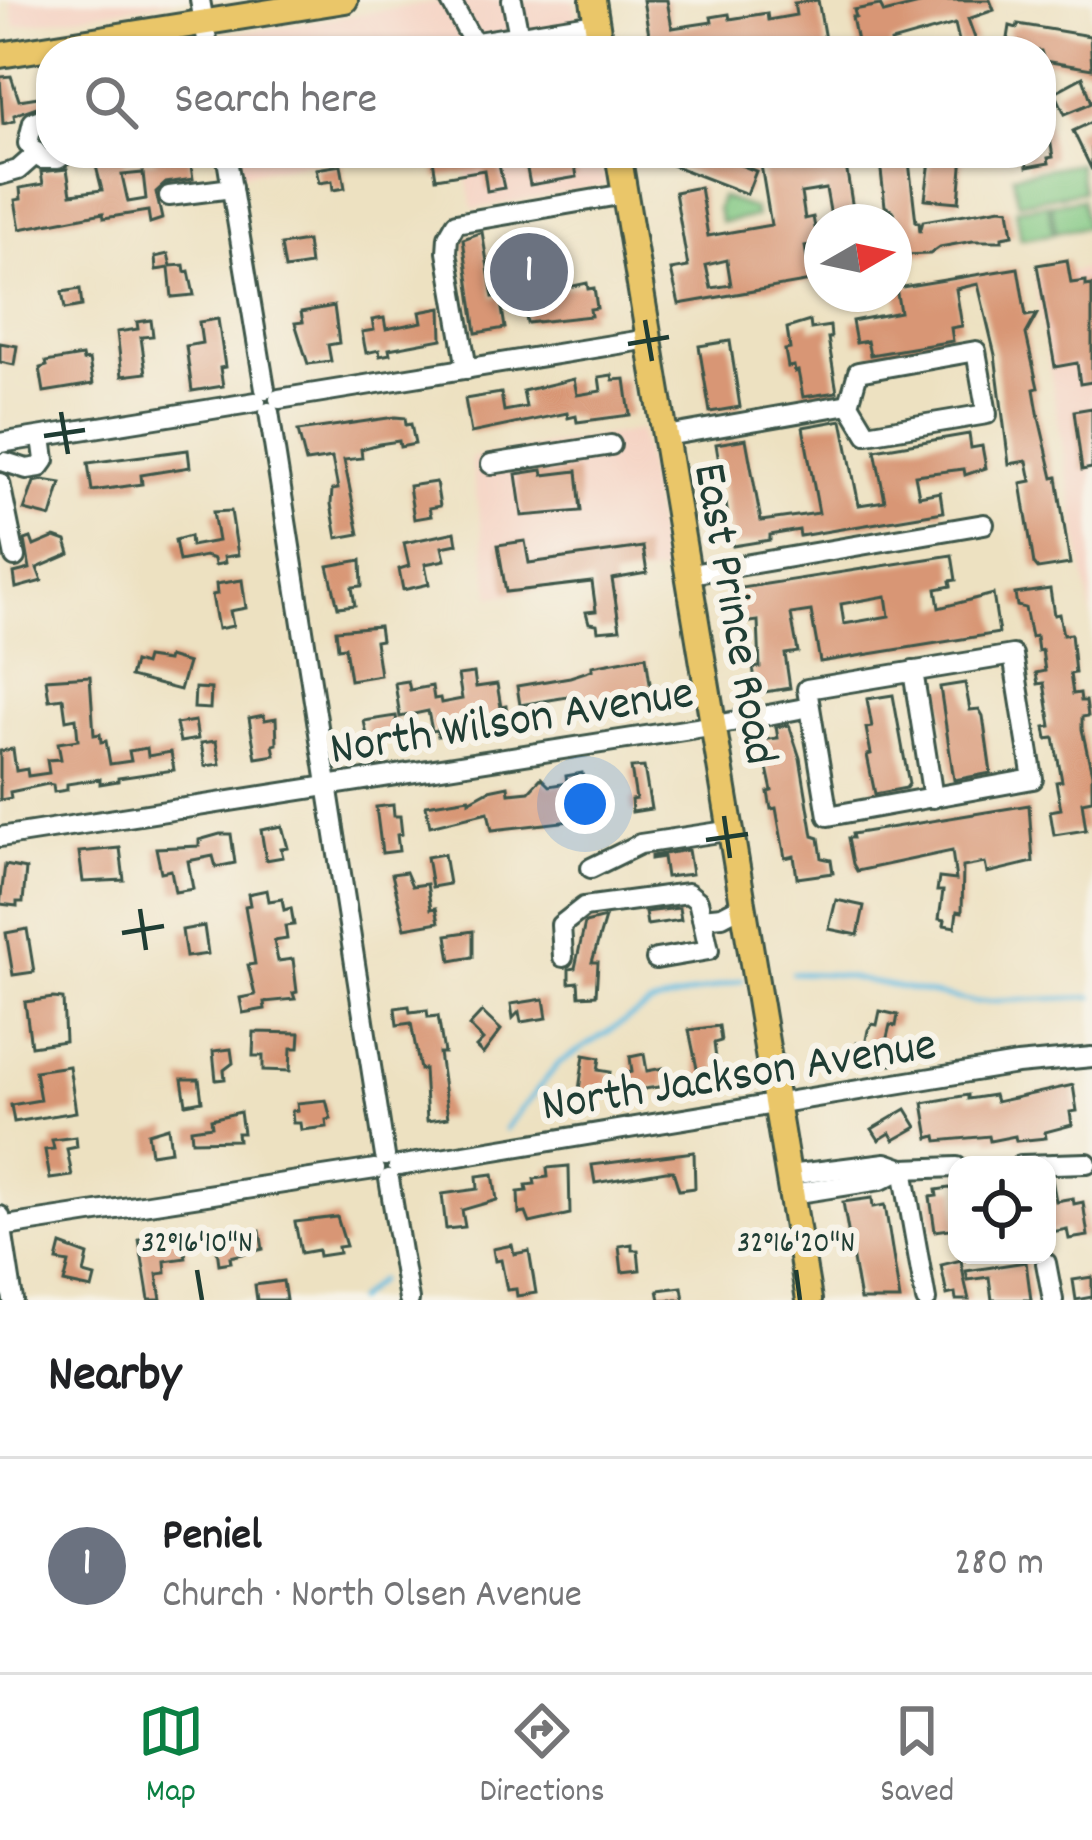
<!DOCTYPE html>
<html lang="en">
<head>
<meta charset="utf-8">
<style>
	body { margin:0; font-family:Dekko,sans-serif; background:#f2f2f2; color:#202124 }
	.controls { position:absolute; right:36px; bottom:36px; display:grid; overflow:hidden; border-radius:24px; box-shadow:0 3px 9px #0004 }
	.controls button { width:108px; height:108px; display:grid; place-items:center; padding:0; border:0; border-bottom:3px solid #e0e0e0; background:#fff; color:#202124; font:60px sans-serif }
	.compass { position:absolute; left:804px; top:204px; width:108px; height:108px; border-radius:50%; background:#fff; box-shadow:0 3px 9px #0004; rotate:81deg }
	.you { position:absolute; left:585px; top:804px; width:42px; height:42px; margin:-30px; border:9px solid #fff; border-radius:50%; background:#1a73e8; box-shadow:0 0 0 18px #1a73e833 }
	.badge { display:grid; place-items:center; width:78px; height:78px; border-radius:50%; background:#0b8043; color:#fff; font-size:39px; font-weight:700 }
	.pin { position:absolute; translate:-50% -50%; border:6px solid #fff; box-shadow:0 3px 12px #0006 }
	.list { margin:0; padding:0; list-style:none }
	h2 { display:flex; justify-content:space-between; align-items:center; height:156px; margin:0; padding:0 48px; font-size:51px }
	h2 small { font-size:39px; font-weight:400; color:#757577 }
	.list li { display:grid; grid-template-columns:78px 1fr auto; gap:36px; align-items:center; box-sizing:border-box; height:216px; padding:0 48px; border-top:3px solid #e0e0e0 }
	.list b { display:block; font-size:45px; white-space:nowrap }
	.list p { margin:0; font-size:39px; white-space:nowrap; color:#757577 }
	.list em { font-size:39px; font-style:normal; color:#757577 }
	.icon { flex:none; width:66px; height:66px; fill:none; stroke:currentColor; stroke-width:2; stroke-linecap:round; stroke-linejoin:round }
	.map { position:relative; flex:none; width:1092px; height:1300px; overflow:hidden }
	.search { position:absolute; background:#fff; box-shadow:0 3px 9px #0004; left:36px; right:36px; top:36px; height:132px; display:flex; align-items:center; gap:30px; box-sizing:border-box; padding:0 42px; border-radius:48px; color:#757577; font-size:45px }
	.sheet { height:372px; background:#fff }
	nav { display:flex; justify-content:space-around; align-items:center; box-sizing:border-box; height:168px; border-top:3px solid #e0e0e0; background:#fff; font-size:33px; color:#757577 }
	nav a { display:grid; justify-items:center; gap:6px }
	nav .on { color:#0b8043 }
	.map>svg:first-child { display:block }
	.built { fill:#f5d2c2 }
	.green { fill:#82c883; stroke:#50825c; stroke-width:3 }
	.lines { fill:none; stroke-linecap:round; stroke-linejoin:round }
	.stream { stroke:#63bce0; stroke-width:4.5 }
	.building { fill:#d89675; fill-rule:evenodd }
	.minor-casing { stroke:#3e5649; stroke-width:24 }
	.major-casing { stroke:#3e5649; stroke-width:30 }
	.minor { stroke:#fff; stroke-width:18 }
	.major { stroke:#eac669; stroke-width:24 }
	.ticks { fill:none; stroke:#1f3d34; stroke-width:4.5 }
	.labels { text-anchor:middle; stroke-width:12; stroke-linejoin:round; paint-order:stroke }
	.street-label { font-size:48px; fill:#1f3d34; stroke:#f7f3e8 }
	.ticks-label { font-size:30px; text-anchor:middle; fill:#1f3d34; stroke:#f7f3e8; stroke-width:12; stroke-linejoin:round; paint-order:stroke }
</style>
</head>
<body>
<div class="map">
<svg width="1092" height="1300" viewBox="0 0 1092 1300">
	<rect width="100%" height="100%" fill="#f7f3e8"/>
	<filter id="ink" filterUnits="userSpaceOnUse"><feTurbulence type="fractalNoise" baseFrequency=".00833" numOctaves="2"/><feDisplacementMap in="SourceGraphic" scale="24" xChannelSelector="R" yChannelSelector="G"/><feConvolveMatrix kernelMatrix="1 2 1 2 8 2 1 2 1" color-interpolation-filters="sRGB"/></filter>
	<filter id="wash" filterUnits="userSpaceOnUse"><feTurbulence type="fractalNoise" baseFrequency=".004" numOctaves="4" result="noise"/><feDisplacementMap in="SourceGraphic" scale="48" xChannelSelector="R" yChannelSelector="G"/><feGaussianBlur stdDeviation="2.7" result="paint"/><feColorMatrix in="noise" values="0 0 0 0 0 0 0 0 0 0 0 0 0 0 0 0 0 1.4 0 .05"/><feComposite in="paint" operator="in"/></filter>
	<g filter="url(#wash)">
		<rect width="100%" height="100%" fill="#ede1c1"/>
		<!-- built -->
		<g class="built">
			<path d="M10 0H179L15 26Z"/>
			<path d="M449 0H574L582 51H220L217 36Z"/>
			<path d="M236 153H372L239 174Z"/>
			<path d="M478 153H600L605 185 473 209 466 173 480 171Z"/>
			<path d="M1092 268V621L1034 277Z"/>
			<path d="M640 430 665 572 491 597 471 458Z"/>
		</g>
		<!-- green -->
		<g class="green">
			<path d="M1078 163 1083 191 1018 203 1013 175Z"/>
			<path d="M721 197 754 209 756 217 721 222 717 209Z"/>
			<path d="M1082 199 1087 227 1056 232 1051 204Z"/>
			<path d="M1048 204 1053 234 1021 239 1016 209Z"/>
		</g>
		<g class="lines">
			<!-- stream -->
			<g class="stream">
				<path d="M792 973 831 974 974 1002 1092 997"/>
				<path d="M505 1129 559 1063 650 1005 742 980"/>
				<path d="M356 1300 379 1280"/>
			</g>
		</g>
		<g id="blocks">
			<!-- building -->
			<g class="building">
				<path d="M643 0H667L672 28 712 22 711 17 729 14 730 19 767 13 768 20 796 15 794 3 818 0 827 51H742L740 41 679 51H652Z"/>
				<path d="M935 0H990L994 10 968 19 976 41 960 45 955 24 891 42 892 51H859L852 17H856L854 10 880 5 884 13Z"/>
				<path d="M1018 24 1090 36 1092 69 1044 61 1041 51H1006L1010 26 1017 28Z"/>
				<path d="M11 76 19 100 51 95V102L14 115 15 121 3 124 0 77Z"/>
				<path d="M1083 77 1092 103 1065 114 1055 92Z"/>
				<path d="M1047 121 1053 157 1048 158 1049 163 1027 167 1025 153H1041V122Z"/>
				<path d="M1092 122V170L1073 131Z"/>
				<path d="M124 153 125 164 156 160 155 153H189L193 179 166 183 156 192 162 219 150 223 148 211 104 218 103 213 20 229 15 200 21 199 20 188 43 184 41 172 67 169 71 194 102 190 93 154ZM143 173 146 199 128 202 122 175Z"/>
				<path d="M432 153H463L464 160 497 156 504 188 487 191 484 170 436 178Z"/>
				<path d="M524 153H573L577 177 530 185Z"/>
				<path d="M676 153H710L756 171 747 194 672 165Z"/>
				<path d="M759 153H844L855 222H832L826 189 801 193 805 219 813 217 818 243 805 246 809 272 822 270V279L679 304 671 270 688 267 675 192 700 187 708 236 771 225ZM727 260 731 285 711 288 706 265Z"/>
				<path d="M879 153H908L916 222H919L920 232 923 221 1001 208 1009 209 1013 235 1002 237V241H973L940 247 930 254 901 255 894 212 885 206Z"/>
				<path d="M931 153 963 155 959 202 925 199Z"/>
				<path d="M341 165 345 188 333 190 332 181 319 183 316 169Z"/>
				<path d="M482 232 493 297 500 296 505 328 476 333 463 239Z"/>
				<path d="M307 241 310 265 285 269 281 245Z"/>
				<path d="M168 254 171 266 184 265 185 272 189 271 194 295 172 297 169 268 156 270 155 257Z"/>
				<path d="M1067 260 1071 283 1086 281V286L1092 285V382L1080 384 1077 363 1055 367 1037 265Z"/>
				<path d="M1018 268 1026 316 1037 314 1026 334 1038 388 1034 389 1039 418 1053 478 1057 477 1070 564 1038 569 1034 564 1021 483 1031 481 1027 461 1009 464 995 355 978 284 956 289 962 326 951 328 953 341 870 355 867 341 856 343 852 321 900 312 896 288Z"/>
				<path d="M587 283 588 289 594 288 597 308 590 309 591 316 527 323 523 297Z"/>
				<path d="M80 289 82 306 65 309 62 292Z"/>
				<path d="M334 306 339 343 328 345 331 361 308 364 295 323 303 322 301 312Z"/>
				<path d="M441 308 442 339 389 349 390 354 380 356 379 350 366 353 362 332 374 330 372 320 384 318 386 329 422 322 420 312Z"/>
				<path d="M218 319 225 367 220 368 223 386 192 391 186 346 202 343 199 322Z"/>
				<path d="M151 320 153 336 141 337 146 373 122 376 117 332 138 329 137 322Z"/>
				<path d="M810 321 811 329 830 326 831 338H828L837 392 803 397 798 371 795 372 794 366 788 367 785 350 790 349 787 328Z"/>
				<path d="M730 341 740 407 710 412 699 346Z"/>
				<path d="M0 343 17 346 14 365 0 362Z"/>
				<path d="M82 356 83 361 89 360 93 384 44 392 40 368 47 366 46 362Z"/>
				<path d="M612 375 613 380 625 379 630 415 577 422 576 416 568 418 567 413 471 433 465 399 501 393 504 411 526 407 523 391 574 379 577 395 601 391 599 377Z"/>
				<path d="M1092 408V468L1082 470 1074 411Z"/>
				<path d="M395 417 405 418 406 425 411 424 415 444 400 447 399 441 379 444 361 449 362 458 344 460 359 534 337 538 331 504 332 490 338 489 332 458 306 462 298 431Z"/>
				<path d="M842 420 859 505 885 501 875 450 969 434 971 448 982 446 986 468 965 475 964 469 915 475 919 496 940 492 943 512 800 536 799 530 770 535V540L733 546 716 444 746 439 761 521 819 513 803 427Z"/>
				<path d="M188 450 190 467 141 475 142 484 92 491 88 463Z"/>
				<path d="M542 470 543 475 577 471 581 511 522 516 516 474Z"/>
				<path d="M43 480 61 483 51 517 24 510 34 482Z"/>
				<path d="M436 482 440 506 429 508 431 516 414 519 409 486Z"/>
				<path d="M231 511 238 555 224 557 225 563 215 565 214 559 205 556 179 561 175 540 190 536 191 546 218 541 213 512Z"/>
				<path d="M455 532 457 544 442 547 445 560 425 564 429 584 403 590 399 569 409 566 404 543Z"/>
				<path d="M55 537 66 541 70 554 37 568 42 581 16 588 14 573 30 569 25 540 31 538 34 546Z"/>
				<path d="M525 541 529 563 643 547 647 573 612 579 620 629 598 631 597 624 589 623 586 612 596 611 592 582 506 592 498 545Z"/>
				<path d="M952 555 956 580 950 581 951 586 936 589 939 608 993 594 999 633 820 662 811 611 791 614 798 652 785 654 790 688 758 693 753 668 760 667 758 621 741 623 735 589ZM886 596 889 616 844 624 841 604Z"/>
				<path d="M361 560 362 586 352 587 355 605 338 607 328 566Z"/>
				<path d="M242 580 246 608 230 611 233 626 218 629 212 595 217 594 216 584Z"/>
				<path d="M1050 589 1054 615 1059 614 1063 635 1071 634 1075 673 1070 674 1073 694 1080 693 1081 701H1086L1088 716 1082 717V729L1092 774V800L1082 802 1086 830 1054 835 1050 811 1061 809 1056 782 1062 781 1054 738 1047 739 1045 727 1051 726 1044 683 1038 684 1036 673 1045 671 1042 650 1038 651 1036 636 1031 637 1025 608 1017 606 1015 594Z"/>
				<path d="M379 626 381 640 375 641 380 675 350 680 345 647 338 648 336 630Z"/>
				<path d="M646 656 652 697 608 701 610 710 596 712 594 701 574 704 573 696 520 705 517 686 570 677 592 670V666Z"/>
				<path d="M168 657 188 663 180 690 130 677 134 662 144 665 146 658 167 661Z"/>
				<path d="M474 673 476 687 497 684 501 707 506 706 508 719 488 722 487 715 454 720 456 733 438 736 437 730 432 731 428 711 400 717 395 683 408 681 410 690 432 686 434 699 440 698 441 703 462 699 458 675Z"/>
				<path d="M90 676 94 735 100 734 101 742 106 741 110 764 131 761 129 751 147 748 148 756 171 752 174 770 118 778V781L100 784V779L67 784V790L54 792 53 785 48 784 10 792 11 798 0 800V751L13 749 16 771 27 769 28 776 49 773 47 760 61 759 58 743 78 740 76 718 66 720 63 698 49 700 46 679Z"/>
				<path d="M965 683 970 710 979 709 983 716 991 773 954 780 940 687Z"/>
				<path d="M195 688 211 689 210 709 194 708Z"/>
				<path d="M893 695 909 784 906 788 875 794 867 755 871 754 866 728 872 727 867 699Z"/>
				<path d="M264 715 265 720 276 718 277 744 273 745 275 755 256 758 249 718Z"/>
				<path d="M396 716 399 735 368 740 364 721Z"/>
				<path d="M195 721 198 739 180 742 176 724Z"/>
				<path d="M789 725 800 758 813 836 819 838 822 858 831 860 833 873 797 878 794 856 785 858 776 808 771 809 768 792 772 791 761 740 778 738 776 727Z"/>
				<path d="M216 741 220 764 205 766 201 743Z"/>
				<path d="M644 767 651 809 632 812 631 800 636 799 631 768Z"/>
				<path d="M582 773 588 819 492 830 488 812 430 826 426 805 469 798V801L489 790 508 786 509 793 529 791 541 778 549 786 567 783 566 776Z"/>
				<path d="M393 805 394 816H400L402 834 397 835 399 851 382 853 376 807Z"/>
				<path d="M1029 805 1033 862 987 873 985 863 963 867 962 912 957 911 955 927 944 925 945 920 939 919 943 891H937L939 878 956 880 952 851 857 871 853 864 848 838H853L852 834Z"/>
				<path d="M282 826 288 848 281 849 283 857 266 860 261 830Z"/>
				<path d="M220 834H231L235 863 216 867 213 856 188 861 193 889 175 892 171 870 161 872 156 848 199 846V840Z"/>
				<path d="M120 848 124 880 83 882 79 852Z"/>
				<path d="M688 850 692 874 666 877 663 857 651 859V856Z"/>
				<path d="M444 854 449 884 432 887 427 857Z"/>
				<path d="M5 865 26 869 23 902H17V906L0 904Z"/>
				<path d="M406 872 412 886 427 884 431 909 436 908 439 922 405 928 392 874Z"/>
				<path d="M267 890 269 901 282 899 284 910 291 908 294 925 285 926 287 939 274 941 278 961 293 959 297 992 293 993 295 999 264 1002 265 1009 243 1013 240 998 255 995 248 965 255 964 245 906 250 905 248 894Z"/>
				<path d="M836 900 864 906 858 935 829 929Z"/>
				<path d="M679 908 681 920 647 925 645 912Z"/>
				<path d="M605 918 592 962H598L596 995 579 996 578 982 569 983V969L575 968 585 923Z"/>
				<path d="M204 926 208 954 186 957 182 930Z"/>
				<path d="M27 929 34 972 13 975 6 933Z"/>
				<path d="M473 931V957L451 961 447 935Z"/>
				<path d="M53 998 63 999 65 1041 31 1046 25 1002Z"/>
				<path d="M544 999 547 1018 521 1022 519 1012 513 1018 511 1004Z"/>
				<path d="M409 1006 410 1012 427 1010 428 1017 438 1016 444 1053H439L448 1118 427 1121 424 1069 420 1070 411 1023 397 1025 395 1008Z"/>
				<path d="M880 1011 898 1015 896 1026 890 1025 884 1050 894 1052 891 1065 854 1058 857 1043 865 1045 868 1030 872 1024 877 1025Z"/>
				<path d="M482 1012 501 1030 483 1054 476 1047 483 1040 469 1026Z"/>
				<path d="M719 1026 721 1041 714 1043 718 1075 699 1078 689 1030Z"/>
				<path d="M254 1032 300 1033 299 1048H291L290 1071 263 1070V1056H253Z"/>
				<path d="M231 1049 233 1063 224 1070 225 1079 216 1080 213 1051Z"/>
				<path d="M644 1054 647 1071 663 1068 666 1086 629 1091 626 1073 632 1072 630 1057Z"/>
				<path d="M584 1055 600 1058 598 1070 610 1072 607 1094 579 1090Z"/>
				<path d="M69 1066 76 1112 14 1122 11 1105 40 1100 35 1071Z"/>
				<path d="M182 1079H199L202 1101 186 1104Z"/>
				<path d="M1073 1085 1077 1111 1070 1112 1072 1125 1045 1132 1046 1138 1016 1141 1015 1136 990 1141 989 1136 937 1141 936 1136 929 1138 923 1103 968 1095V1099L994 1095 996 1102Z"/>
				<path d="M326 1100 331 1119 326 1120 327 1127 301 1130 300 1123H293L292 1111 298 1110 297 1103Z"/>
				<path d="M906 1109 917 1127 894 1140 890 1133 879 1140 872 1129Z"/>
				<path d="M240 1112 243 1133H237L238 1140 192 1141 191 1129 212 1126 211 1119Z"/>
				<path d="M168 1127 171 1151 151 1154 148 1133Z"/>
				<path d="M76 1137 77 1147 67 1149 72 1176 50 1179 45 1150 54 1149 52 1140Z"/>
				<path d="M694 1152 695 1188 679 1190 673 1171H666L595 1183 592 1165Z"/>
				<path d="M569 1166 570 1214 530 1223 526 1213 519 1214 518 1192 527 1191 526 1185 535 1184 534 1179 548 1177 547 1168Z"/>
				<path d="M493 1174 497 1200 462 1210 465 1227 446 1229 442 1194 478 1189 477 1176Z"/>
				<path d="M1052 1179 1056 1201 1073 1198 1074 1204 1083 1202 1088 1236 1069 1239 1067 1229 1047 1233V1180Z"/>
				<path d="M949 1188 957 1190V1228L935 1231 930 1197 937 1196 936 1190Z"/>
				<path d="M872 1198 873 1207 885 1205 900 1300H860L843 1202Z"/>
				<path d="M337 1217 346 1246 338 1247 339 1253 319 1256 318 1250 301 1253 295 1222Z"/>
				<path d="M260 1231 263 1249 230 1257 231 1262 219 1264 216 1242Z"/>
				<path d="M182 1234 186 1258 165 1261 166 1273 157 1274 161 1300H149L139 1239Z"/>
				<path d="M632 1244V1250H638L640 1270 622 1272 619 1246Z"/>
				<path d="M61 1245 88 1255 84 1274 95 1277 92 1289 64 1283 69 1263 57 1261Z"/>
				<path d="M512 1245 514 1254 529 1251 536 1293 517 1296 516 1289 507 1290 501 1260 495 1261 493 1249Z"/>
				<path d="M961 1260 964 1278 969 1300H956L955 1293 947 1295 941 1265Z"/>
				<path d="M1026 1262 1031 1300H992L989 1277 968 1280 966 1271Z"/>
				<path d="M1092 1277V1297L1076 1300 1073 1280Z"/>
				<path d="M283 1281 286 1300H257L255 1285Z"/>
				<path d="M682 1287 684 1300H660L658 1290Z"/>
			</g>
		</g>
	</g>
	<g filter="url(#ink)">
		<use href="#blocks" fill-opacity="0" stroke="#3e5649" stroke-width="3"/>
		<g class="lines">
			<!-- minor casing -->
			<g class="minor-casing">
				<g id="minor">
					<path d="M200 0 209 51"/>
					<path d="M450 0 478 51"/>
					<path d="M512 0 519 36"/>
					<path d="M477 42 596 23"/>
					<path d="M51 115 33 122 28 143 42 159H58L66 153"/>
					<path d="M226 153 265 389"/>
					<path d="M0 175 18 170 35 155"/>
					<path d="M169 196 232 188"/>
					<path d="M976 351 987 414 867 434 849 404 858 372Z"/>
					<path d="M467 369 447 252 448 237 456 223 625 194"/>
					<path d="M279 399 649 339"/>
					<path d="M269 412 385 1156"/>
					<path d="M666 436 849 404"/>
					<path d="M0 443 256 402"/>
					<path d="M5 462 27 469 40 467 45 460 42 437"/>
					<path d="M491 464 611 445"/>
					<path d="M0 483 15 557"/>
					<path d="M691 574 984 524"/>
					<path d="M913 671 933 798"/>
					<path d="M0 837 716 725 810 707 807 689 1013 655 1033 779 828 816 810 707"/>
					<path d="M591 868 640 844 733 830"/>
					<path d="M563 957 561 925 584 907 688 893 698 901 702 918"/>
					<path d="M656 959 709 950 702 918 722 916 745 904"/>
					<path d="M1021 1165 1087 1163"/>
					<path d="M398 1166 1017 1064 1092 1057"/>
					<path d="M903 1169 926 1300"/>
					<path d="M789 1175 886 1163 903 1169 957 1167"/>
					<path d="M389 1179 409 1300"/>
					<path d="M792 1194 881 1180 903 1169"/>
					<path d="M0 1216 13 1300"/>
					<path d="M0 1227 375 1169"/>
					<path d="M1046 1263 1053 1300"/>
				</g>
			</g>
			<!-- major casing -->
			<g class="major-casing">
				<g id="major">
					<path d="M593 0 601 51"/>
					<path d="M0 55 345 0"/>
					<path d="M618 153 809 1300"/>
				</g>
			</g>
			<!-- minor -->
			<use href="#minor" class="minor"/>
			<!-- major -->
			<use href="#major" class="major"/>
		</g>
	</g>
	<!-- ticks -->
	<path class="ticks" d="M645 320 652 361M628 344 669 337M61 412 68 454M44 436 85 430M724 816 730 858M706 840 748 834M140 909 146 950M122 933 164 926M197 1270 202 1300M796 1270 800 1300"/>
	<g class="labels">
		<!-- street labels -->
		<g class="street-label">
			<text transform="translate(739 613) rotate(80)" y="17">East Prince Road</text>
			<text transform="translate(511 717) rotate(-9)" y="17">North Wilson Avenue</text>
			<text transform="translate(738 1071) rotate(-9)" y="17">North Jackson Avenue</text>
		</g>
	</g>
	<g class="ticks-label">
		<text x="197" y="1251">32°16'10"N</text>
		<text x="796" y="1251">32°16'20"N</text>
	</g>
</svg>
<div class="controls">
<button><svg class="icon" aria-label="locate" viewBox="0 0 24 24"><circle cx="12" cy="12" r="6"/><path d="M12 2v4M12 18v4M2 12h4M18 12h4"/></svg></button>
</div>
<svg class="compass" viewBox="-18 -18 36 36"><path d="M0-13l5 13h-10z" fill="#e53935"/><path d="M0 13l5-13h-10z" fill="#757577"/></svg>
<div class="you"></div>
<div class="pin badge" style="left:529px;top:272px;background:#6b7280">1</div>
<div class="search"><svg class="icon" aria-label="search" viewBox="0 0 24 24"><circle cx="10" cy="10" r="6"/><path d="M15 15l6 6"/></svg>Search here</div>
</div>
<section class="sheet">
<h2>Nearby<small></small></h2>
<ul class="list">
<li><span class="badge" style="background:#6b7280">1</span><div><b>Peniel</b><p>Church · North Olsen Avenue</p></div><em>280 m</em></li>
</ul>
</section>
<nav>
<a class="on"><svg class="icon" aria-label="map" viewBox="0 0 24 24"><path d="M3 6l6-2 6 2 6-2v14l-6 2-6-2-6 2zM9 4v14M15 6v14"/></svg>Map</a>
<a><svg class="icon" aria-label="directions" viewBox="0 0 24 24"><path d="M12 3l9 9-9 9-9-9zM9 14v-3h6M13 9l2 2-2 2"/></svg>Directions</a>
<a><svg class="icon" aria-label="saved" viewBox="0 0 24 24"><path d="M7 4h10v16l-5-4-5 4z"/></svg>Saved</a>
</nav>
</body>
</html>
